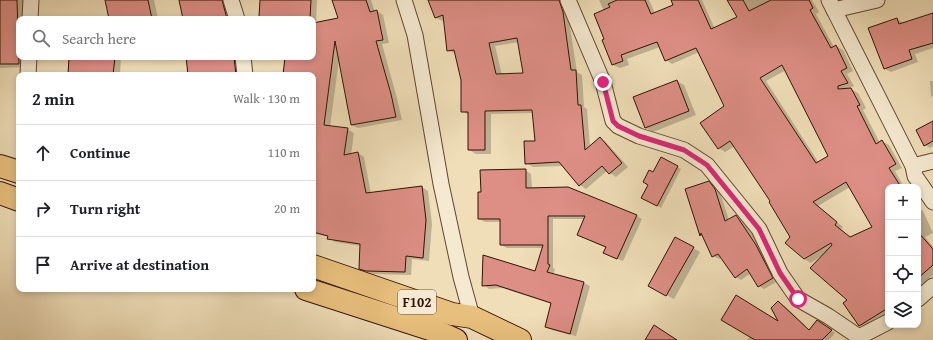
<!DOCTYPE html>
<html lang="en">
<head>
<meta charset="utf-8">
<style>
	body { margin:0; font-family:"Gentium Book Plus",serif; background:#f2f2f2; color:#202124 }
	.controls { position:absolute; right:12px; bottom:12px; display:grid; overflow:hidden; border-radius:8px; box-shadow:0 2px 6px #0003 }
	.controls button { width:36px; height:36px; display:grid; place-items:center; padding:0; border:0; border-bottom:1px solid #e0e0e0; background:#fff; color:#202124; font:20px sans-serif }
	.stop { position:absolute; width:12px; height:12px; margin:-9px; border:3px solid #db2777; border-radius:50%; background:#fff }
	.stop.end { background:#db2777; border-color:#fff; box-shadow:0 1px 4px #0008 }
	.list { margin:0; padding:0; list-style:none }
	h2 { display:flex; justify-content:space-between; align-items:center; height:52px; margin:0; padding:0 16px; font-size:17px }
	h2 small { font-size:13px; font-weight:400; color:#757577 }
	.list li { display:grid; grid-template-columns:26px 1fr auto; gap:12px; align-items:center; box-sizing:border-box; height:56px; padding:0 16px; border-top:1px solid #e0e0e0 }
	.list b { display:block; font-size:15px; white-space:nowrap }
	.list em { font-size:13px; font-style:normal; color:#757577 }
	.icon { flex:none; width:22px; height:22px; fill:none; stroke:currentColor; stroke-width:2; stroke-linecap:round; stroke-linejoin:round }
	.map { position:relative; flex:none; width:933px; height:340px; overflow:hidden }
	.search { position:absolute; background:#fff; box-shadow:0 2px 6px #0003; left:16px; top:16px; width:300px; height:44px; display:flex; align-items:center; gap:10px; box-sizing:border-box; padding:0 14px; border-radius:8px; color:#757577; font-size:15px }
	.panel { position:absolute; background:#fff; box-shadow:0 2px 6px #0003; left:16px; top:72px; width:300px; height:220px; border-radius:8px }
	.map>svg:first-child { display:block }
	.shadow { fill:#0003; fill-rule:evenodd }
	.building { fill:#dd8e85; stroke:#321203; fill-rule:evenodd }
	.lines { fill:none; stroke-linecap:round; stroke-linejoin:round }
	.street-casing { stroke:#614530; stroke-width:17 }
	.primary-casing { stroke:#321203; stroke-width:24 }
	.street { stroke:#f5ead1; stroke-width:15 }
	.primary { stroke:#e8bf7c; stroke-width:22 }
	.route { stroke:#db2777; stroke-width:5 }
	.labels { text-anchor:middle; stroke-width:3.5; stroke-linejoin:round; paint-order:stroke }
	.shield { fill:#f5ead1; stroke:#6c5341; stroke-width:1 }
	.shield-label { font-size:14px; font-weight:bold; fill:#321203 }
</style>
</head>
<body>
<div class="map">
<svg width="933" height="340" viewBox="0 0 933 340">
	<rect width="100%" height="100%" fill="#efdeb8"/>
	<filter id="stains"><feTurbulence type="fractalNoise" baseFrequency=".005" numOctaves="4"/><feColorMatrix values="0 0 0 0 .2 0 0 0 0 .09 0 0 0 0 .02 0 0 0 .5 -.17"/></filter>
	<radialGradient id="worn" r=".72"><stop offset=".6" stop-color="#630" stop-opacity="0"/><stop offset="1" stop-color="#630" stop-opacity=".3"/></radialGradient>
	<!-- shadow -->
	<g class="shadow">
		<path d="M0 0H31L24 19H19V57H26V67L0 68Z"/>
		<path d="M106 0H154L158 19H110Z"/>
		<path d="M180 0H230L233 19H184Z"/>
		<path d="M261 0H317L316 23 339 19 333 0H371L375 12 377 11 383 15 389 43 382 44 397 98 402 120 358 128 351 125 339 60 330 127 347 129 354 133 351 155 358 153 364 157 371 194 422 187 428 191 432 224 429 261 412 259 411 275 373 274 367 272 360 268 361 246 335 242 329 237 313 233V75H284L286 57H313V19H261Z"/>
		<path d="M429 0H566L577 72 582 75 584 107 587 109 590 146 600 138 606 142 628 167 616 177 607 171 586 189 580 185 563 166 533 167 526 163 536 142 534 113 491 114V154H476L469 150V115L462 111V80L456 54 448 50 445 21H443L436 18ZM519 42 524 74 502 75 495 46Z"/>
		<path d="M599 0H649L655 13 674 5 672 0H702L715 29 738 18 728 0H812L819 12 816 14 834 47 836 46 843 50 853 71 847 74 854 86 849 88 858 93 866 108 863 110 880 143 882 141 889 145 902 168 895 171 904 187H888V316L866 329 859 325 849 300 821 256 811 263 804 259 772 201 735 146 725 152 719 148 726 106 699 52 672 64 666 60 660 47 627 59 629 65 620 68 613 65 603 41 605 40 604 11ZM786 70 830 156 819 163 766 81ZM850 187 874 227 851 238 841 229 843 227 818 206Z"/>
		<path d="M933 14V48L915 54 918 62 891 72 885 69 897 19 903 23Z"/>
		<path d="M70 57H121L120 75H70Z"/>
		<path d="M187 57H241L242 75H189Z"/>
		<path d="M677 81 684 85 696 115 653 132 646 128 634 98Z"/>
		<path d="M930 81H933V97L931 96Z"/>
		<path d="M933 122V146L930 148 925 145Z"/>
		<path d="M662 158 681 169 661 208 642 198 653 173Z"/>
		<path d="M525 170 531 174 532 188 637 216 642 219 623 261 610 256 606 248 578 235 585 219H553V268L555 269 553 275 584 283 590 286 576 336 552 330 546 326 552 304 502 288 489 289 484 285 535 273 543 248H507L501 245V222H485L479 219 482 193Z"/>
		<path d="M709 182 714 186 720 193 729 220 736 216 742 220 748 227 762 249 778 281 764 289 759 286 751 273 741 280 736 277 721 258 719 259 713 256 705 238 700 235 686 189Z"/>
		<path d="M918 208 923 211 933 233 925 237 933 247V275L918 287Z"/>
		<path d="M676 238 700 252 674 299 649 286Z"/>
		<path d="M778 302 785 306 805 325 791 340H747L751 336 781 323Z"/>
		<path d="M819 322 835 333 829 340H806Z"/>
	</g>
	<!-- building -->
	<g class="building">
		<path d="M0 0H17L19 64H0Z"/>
		<path d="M105 0H148L152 19H109Z"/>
		<path d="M179 0H222L227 19H183Z"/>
		<path d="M260 0H311L310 19 259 17Z"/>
		<path d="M332 0H366L370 12 377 10 383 40 376 41 391 94 396 117 351 125 335 41 324 125 348 128 344 155 358 152 366 193 422 186 426 220 423 258 406 256 405 272 366 271 359 269 360 244 327 239 328 236 313 232V75H283L285 57H313V23L338 18Z"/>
		<path d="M428 0H559L563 12 571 70H576L578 105H581L585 150 600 137 622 163 609 174 602 166 579 186 559 162 525 164 524 141H535L532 110 485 111V150H468V112H461V80L454 50 447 51 443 15 435 18ZM517 38 523 73 496 74 489 43Z"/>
		<path d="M617 0H645L651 14 673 5 671 0H698L711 29 737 17 727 0H743L749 11 771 0H809L813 8 810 10 831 48 836 45 847 68 841 71 848 83 838 86V89L851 88 860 105 857 106 876 144 882 140 896 164 889 168 901 187H888V308L859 326 843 303 847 300 810 268 832 245 831 243 804 259 785 243 790 237 769 202 770 201 730 141 718 149 700 123 724 106 696 48 665 61 657 42 621 55 623 61 612 65 602 40 604 39 594 14 610 7 608 4ZM782 65 828 156 816 163 760 78ZM846 182 872 227 850 237 835 225 837 222 813 202Z"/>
		<path d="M933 13V43L909 50 912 59 884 69 868 28 897 18 899 24Z"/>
		<path d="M69 57H115L113 75H68Z"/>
		<path d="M186 57H234L236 75H188Z"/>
		<path d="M677 80 689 111 645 128 633 97Z"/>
		<path d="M933 121V141L924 146 916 130Z"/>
		<path d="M661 157 678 166 657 206 641 198 648 185 643 182 649 170 653 172Z"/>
		<path d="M526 169V188L568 187 637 215 617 259 603 253 606 247 577 235 585 216H548V264L550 265 547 272 584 282 570 334 545 327 551 303 496 285 482 286 483 255 535 271 543 245H500V219H478V192H481L480 170Z"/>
		<path d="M709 181 715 189 725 221 736 215 756 245 773 278 758 287 747 269 735 278 718 254 712 257 701 233 700 236 685 189Z"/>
		<path d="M918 232 933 249V265L918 278Z"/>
		<path d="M675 237 694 247 666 296 648 286Z"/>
		<path d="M736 295 778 321 771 308 778 301 809 330 817 320 832 330 822 340H755L721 320Z"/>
		<path d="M654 325 677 340H645Z"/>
	</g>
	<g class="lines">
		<!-- street casing -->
		<g class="street-casing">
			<g id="street">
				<path d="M231 0 237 19"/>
				<path d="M404 0 415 35 441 184 461 277 472 317"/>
				<path d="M568 0 603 82 613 121 618 126 639 136 684 150 707 165 759 229 780 273 798 299 828 316 859 337 888 322"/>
				<path d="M829 0 913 166 915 176 933 202"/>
				<path d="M834 10 877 0"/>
				<path d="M30 19 31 0"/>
				<path d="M243 57 245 75"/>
				<path d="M28 75 29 57"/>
				<path d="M913 166 933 161"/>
				<path d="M918 299 933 286"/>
			</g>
		</g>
		<!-- primary casing -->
		<g class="primary-casing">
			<g id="primary">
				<path d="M0 166 19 172"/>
				<path d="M0 193 19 200"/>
				<path d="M313 266 452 314 472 317 520 340"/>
				<path d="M306 289 436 331 456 340"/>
			</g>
		</g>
		<!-- street -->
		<use href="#street" class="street"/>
		<!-- primary -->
		<use href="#primary" class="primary"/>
	</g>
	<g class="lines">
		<!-- route -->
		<path class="route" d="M603 82 613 121 618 126 639 136 684 150 707 165 759 229 780 273 798 299"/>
	</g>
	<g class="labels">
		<!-- shield labels -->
		<rect class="shield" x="398" y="290" width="38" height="24" rx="3"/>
		<g class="shield-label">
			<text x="417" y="307">F102</text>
		</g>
	</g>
	<rect width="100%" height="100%" filter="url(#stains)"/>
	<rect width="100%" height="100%" fill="url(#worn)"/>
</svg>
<div class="controls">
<button>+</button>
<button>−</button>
<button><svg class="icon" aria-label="locate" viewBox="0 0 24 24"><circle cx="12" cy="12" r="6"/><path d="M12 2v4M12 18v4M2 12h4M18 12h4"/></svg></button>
<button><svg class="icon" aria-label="layers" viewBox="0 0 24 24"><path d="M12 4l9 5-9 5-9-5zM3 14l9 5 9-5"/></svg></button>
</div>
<div class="stop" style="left:798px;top:299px"></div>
<div class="stop end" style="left:603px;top:82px"></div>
<div class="search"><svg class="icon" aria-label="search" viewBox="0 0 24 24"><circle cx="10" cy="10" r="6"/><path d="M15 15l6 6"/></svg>Search here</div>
<section class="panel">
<h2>2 min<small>Walk · 130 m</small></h2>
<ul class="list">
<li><svg class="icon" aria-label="ahead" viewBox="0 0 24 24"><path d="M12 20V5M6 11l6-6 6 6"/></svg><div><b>Continue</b></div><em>110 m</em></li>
<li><svg class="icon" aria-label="right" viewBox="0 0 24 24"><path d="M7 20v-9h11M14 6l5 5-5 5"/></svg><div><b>Turn right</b></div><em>20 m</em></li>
<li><svg class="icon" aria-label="arrive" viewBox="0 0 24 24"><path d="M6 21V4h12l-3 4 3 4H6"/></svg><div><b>Arrive at destination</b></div></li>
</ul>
</section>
</div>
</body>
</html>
